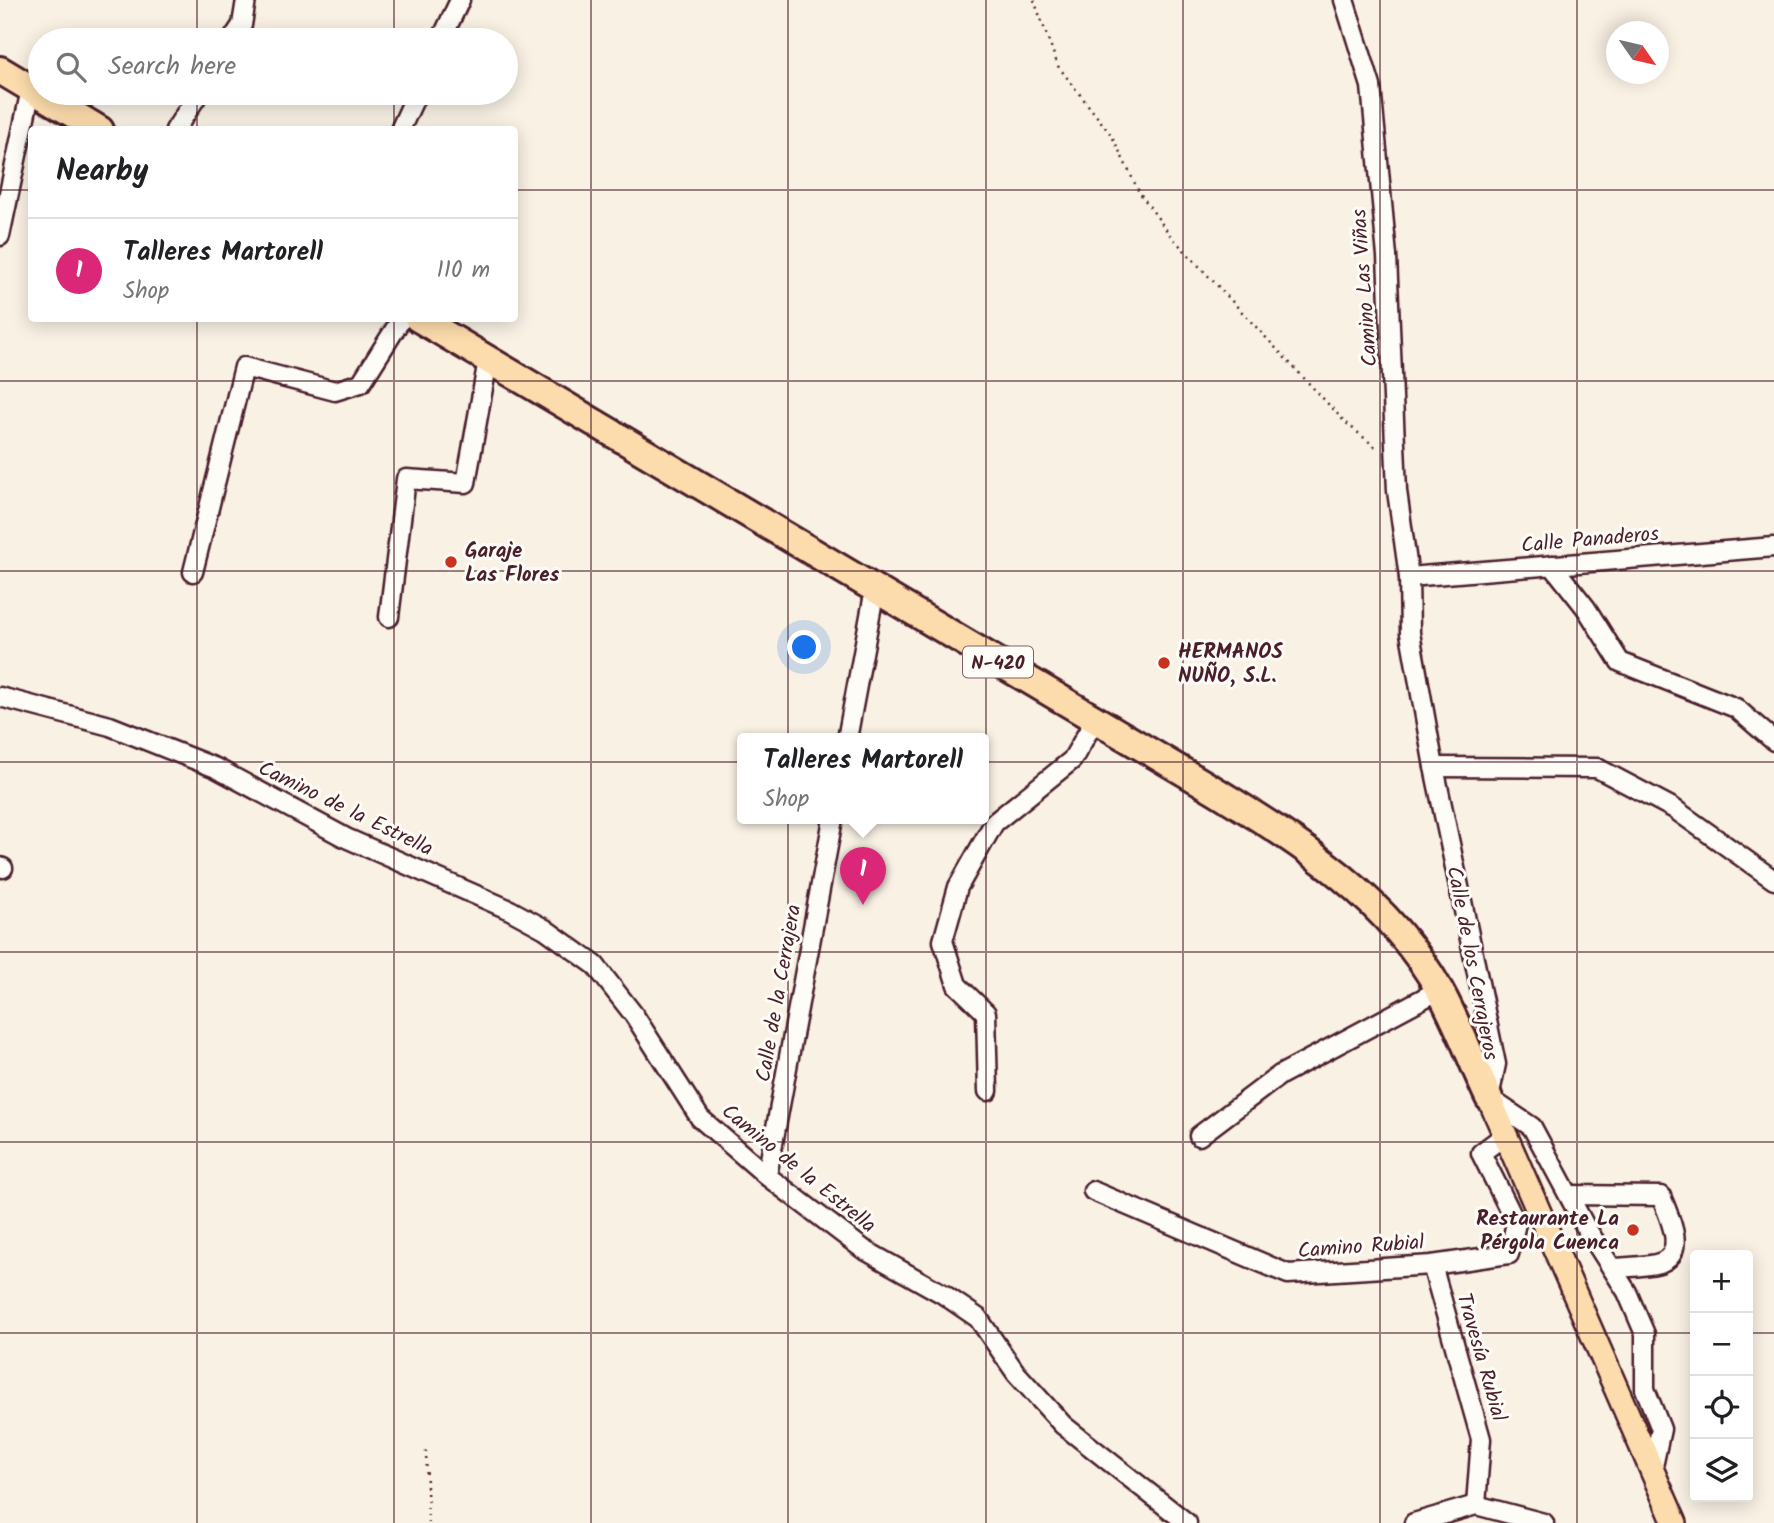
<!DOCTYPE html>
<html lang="en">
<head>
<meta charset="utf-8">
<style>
	body { margin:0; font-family:Kalam,sans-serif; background:#f2f2f2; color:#202124 }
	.controls { position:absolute; right:21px; bottom:21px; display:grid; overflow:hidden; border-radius:7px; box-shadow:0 4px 18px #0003 }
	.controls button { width:63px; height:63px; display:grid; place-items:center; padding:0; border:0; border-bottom:2px solid #e0e0e0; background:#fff; color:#202124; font:35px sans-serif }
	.compass { position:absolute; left:1606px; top:21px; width:63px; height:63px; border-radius:50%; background:#fff; box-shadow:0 4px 18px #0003; rotate:124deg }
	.you { position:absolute; left:805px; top:648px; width:24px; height:24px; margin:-18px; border:5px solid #fff; border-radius:50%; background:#1a73e8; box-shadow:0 0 0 10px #1a73e833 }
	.badge { display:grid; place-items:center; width:46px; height:46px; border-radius:50%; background:#db2777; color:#fff; font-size:23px; font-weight:700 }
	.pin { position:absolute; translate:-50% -58px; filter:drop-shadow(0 2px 4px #0008) }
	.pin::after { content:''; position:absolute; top:37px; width:24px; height:21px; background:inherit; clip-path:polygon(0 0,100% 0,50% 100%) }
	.popup { position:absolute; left:737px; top:733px; width:252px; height:91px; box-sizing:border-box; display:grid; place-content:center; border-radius:7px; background:#fff; filter:drop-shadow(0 2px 5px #0005); font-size:23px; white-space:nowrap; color:#757577 }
	.popup b { font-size:26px; color:#202124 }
	.popup::after { content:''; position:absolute; left:50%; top:100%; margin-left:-14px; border:14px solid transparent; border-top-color:#fff }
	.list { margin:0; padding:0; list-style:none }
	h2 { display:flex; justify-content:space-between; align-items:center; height:91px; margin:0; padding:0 28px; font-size:30px }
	h2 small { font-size:23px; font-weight:400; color:#757577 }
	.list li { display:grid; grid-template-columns:46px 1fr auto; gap:21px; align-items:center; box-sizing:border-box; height:105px; padding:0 28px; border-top:2px solid #e0e0e0 }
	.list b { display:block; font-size:26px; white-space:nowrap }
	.list p { margin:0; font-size:23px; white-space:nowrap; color:#757577 }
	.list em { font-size:23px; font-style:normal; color:#757577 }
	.icon { flex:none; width:38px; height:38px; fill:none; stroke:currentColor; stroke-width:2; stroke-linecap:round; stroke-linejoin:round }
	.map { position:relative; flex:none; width:1774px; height:1523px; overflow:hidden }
	.search { position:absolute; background:#fff; box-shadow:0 4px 18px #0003; left:28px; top:28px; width:490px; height:77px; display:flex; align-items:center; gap:18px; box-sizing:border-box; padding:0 24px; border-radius:38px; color:#757577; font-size:26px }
	.panel { position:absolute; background:#fff; box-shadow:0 4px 18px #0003; left:28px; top:126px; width:490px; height:196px; border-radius:7px }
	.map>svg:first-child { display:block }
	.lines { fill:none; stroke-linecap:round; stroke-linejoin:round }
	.minor-casing { stroke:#4a1f2b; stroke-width:23 }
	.major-casing { stroke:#4a1f2b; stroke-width:28 }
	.highway-casing { stroke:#4a1f2b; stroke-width:32 }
	.path { stroke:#4a1f2b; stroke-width:2.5; stroke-dasharray:2 5; stroke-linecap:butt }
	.minor { stroke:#fdfcf7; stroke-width:18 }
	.major { stroke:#fcdcac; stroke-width:23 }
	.highway { stroke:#fcdcac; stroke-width:26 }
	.grid { fill:none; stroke:#4a1f2b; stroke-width:2; stroke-opacity:0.55 }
	.poi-dot { fill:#c8321e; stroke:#fdfcf7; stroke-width:2.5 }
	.labels { text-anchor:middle; stroke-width:6; stroke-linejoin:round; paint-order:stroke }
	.shield { fill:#fdfcf7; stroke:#806168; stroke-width:2 }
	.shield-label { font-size:19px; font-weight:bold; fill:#4a1f2b }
	.street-label { font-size:21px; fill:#4a1f2b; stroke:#fdfcf7 }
	.poi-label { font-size:21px; font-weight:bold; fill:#4a1f2b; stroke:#fdfcf7; text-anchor:start }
</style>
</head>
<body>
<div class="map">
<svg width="1774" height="1523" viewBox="0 0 1774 1523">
	<rect width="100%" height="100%" fill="#f9f1e4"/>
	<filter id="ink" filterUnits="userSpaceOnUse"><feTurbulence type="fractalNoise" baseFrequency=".0143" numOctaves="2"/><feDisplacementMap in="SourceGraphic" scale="14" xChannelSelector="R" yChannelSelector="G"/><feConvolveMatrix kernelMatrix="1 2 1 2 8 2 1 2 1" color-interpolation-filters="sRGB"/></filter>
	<g filter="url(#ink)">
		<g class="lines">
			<!-- minor casing -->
			<g class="minor-casing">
				<g id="minor">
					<path d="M1344 0 1371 86 1387 256 1397 491 1409 577 1410 633 1434 767 1496 1064 1489 1098 1532 1127 1585 1226 1627 1292 1645 1334V1389L1661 1429 1652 1471"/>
					<path d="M232 40 242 25 246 0"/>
					<path d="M441 40 460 0"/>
					<path d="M175 130 199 93"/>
					<path d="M400 130 417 93"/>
					<path d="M0 236 31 89"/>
					<path d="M1552 565 1586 608 1620 662 1736 708 1774 741"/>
					<path d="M193 572 244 367 335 391 361 383 402 318"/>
					<path d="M1409 577 1774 547"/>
					<path d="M389 617 406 479 466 483 488 360"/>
					<path d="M0 697 110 726 216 768 346 838 510 910 545 929 595 965 634 1015 700 1118 767 1176 863 1249 943 1294 978 1318 1016 1373 1063 1425 1187 1523"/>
					<path d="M847 739 875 589"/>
					<path d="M1434 767 1597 768 1673 808 1774 880"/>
					<path d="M0 867 3 868"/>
					<path d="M988 1091 986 1013 957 985 943 941 958 887 994 823 1072 760 1095 720"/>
					<path d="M1199 1136 1280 1075 1439 990"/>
					<path d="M767 1176 833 819"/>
					<path d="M1093 1191 1288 1274 1432 1265 1509 1254 1516 1223 1481 1153 1505 1135"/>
					<path d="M1569 1195 1661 1196C1667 1213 1688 1251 1662 1262 1651 1267 1625 1267 1612 1268"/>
					<path d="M1432 1265 1481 1439 1476 1505"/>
					<path d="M1414 1523 1476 1505 1544 1523"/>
				</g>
			</g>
			<!-- major casing -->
			<g class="major-casing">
				<path id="major" d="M1489 1098 1675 1523"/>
			</g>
			<!-- highway casing -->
			<g class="highway-casing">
				<g id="highway">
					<path d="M0 70 100 130"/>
					<path d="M418 318 1216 791C1303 845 1388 898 1440 991 1459 1025 1472 1062 1489 1098"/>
				</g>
			</g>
			<!-- path -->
			<g class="path">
				<path d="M1034 0 1058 66 1112 136 1139 192 1170 235 1345 422 1379 450"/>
				<path d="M426 1451 428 1523"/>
			</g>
			<!-- minor -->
			<use href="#minor" class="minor"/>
			<!-- major -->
			<use href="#major" class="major"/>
			<!-- highway -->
			<use href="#highway" class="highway"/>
		</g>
	</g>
	<!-- grid -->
	<path class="grid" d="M197 0V40M394 0V40M591 0V1523M788 0V1523M986 0V1523M1183 0V1523M1380 0V1523M1577 0V1523M197 93V130M394 93V130M0 190H32M514 190H1774M197 318V1523M394 318V1523M0 381H1774M0 571H1774M0 762H1774M0 952H1774M0 1142H1774M0 1333H1695M1748 1333H1774"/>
	<!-- markers -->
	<g class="poi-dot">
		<circle cx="451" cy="562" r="7"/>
		<circle cx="1164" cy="663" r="7"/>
		<circle cx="1633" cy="1230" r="7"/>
	</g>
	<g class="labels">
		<!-- shield labels -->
		<rect class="shield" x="963" y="646.5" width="70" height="31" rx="5"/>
		<g class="shield-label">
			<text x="998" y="669">N-420</text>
		</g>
		<!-- street labels -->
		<g class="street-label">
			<text transform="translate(1364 288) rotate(-94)" y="7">Camino Las Viñas</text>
			<text transform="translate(1590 539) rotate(-5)" y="7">Calle Panaderos</text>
			<text transform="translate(346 808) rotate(26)" y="7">Camino de la Estrella</text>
			<text transform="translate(1473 963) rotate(79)" y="7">Calle de los Cerrajeros</text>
			<text transform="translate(778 993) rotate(-80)" y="7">Calle de la Cerrajera</text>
			<text transform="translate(799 1168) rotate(39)" y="7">Camino de la Estrella</text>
			<text transform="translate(1361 1246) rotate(-4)" y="7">Camino Rubial</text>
			<text transform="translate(1482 1357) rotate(74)" y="7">Travesía Rubial</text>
		</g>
		<!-- poi labels -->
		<g class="poi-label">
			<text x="465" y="557">Garaje<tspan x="465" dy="24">Las Flores</tspan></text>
			<text x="1178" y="658">HERMANOS<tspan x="1178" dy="24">NUÑO, S.L.</tspan></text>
			<text x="1619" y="1225" text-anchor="end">Restaurante La<tspan x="1619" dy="24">Pérgola Cuenca</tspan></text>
		</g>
	</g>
</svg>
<div class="controls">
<button>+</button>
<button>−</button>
<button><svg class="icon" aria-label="locate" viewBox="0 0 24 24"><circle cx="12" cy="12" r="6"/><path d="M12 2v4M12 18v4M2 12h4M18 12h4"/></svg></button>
<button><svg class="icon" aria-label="layers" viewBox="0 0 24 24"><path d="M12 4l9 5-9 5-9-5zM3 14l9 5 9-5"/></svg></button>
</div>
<svg class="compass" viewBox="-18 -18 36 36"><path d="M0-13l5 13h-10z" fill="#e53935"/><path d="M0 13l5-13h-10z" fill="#757577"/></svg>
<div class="you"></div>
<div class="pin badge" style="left:863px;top:905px">1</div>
<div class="popup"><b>Talleres Martorell</b>Shop</div>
<div class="search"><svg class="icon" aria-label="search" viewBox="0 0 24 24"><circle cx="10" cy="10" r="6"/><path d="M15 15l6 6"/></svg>Search here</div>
<section class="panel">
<h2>Nearby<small></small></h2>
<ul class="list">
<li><span class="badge">1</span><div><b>Talleres Martorell</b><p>Shop</p></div><em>110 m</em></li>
</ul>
</section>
</div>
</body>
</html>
